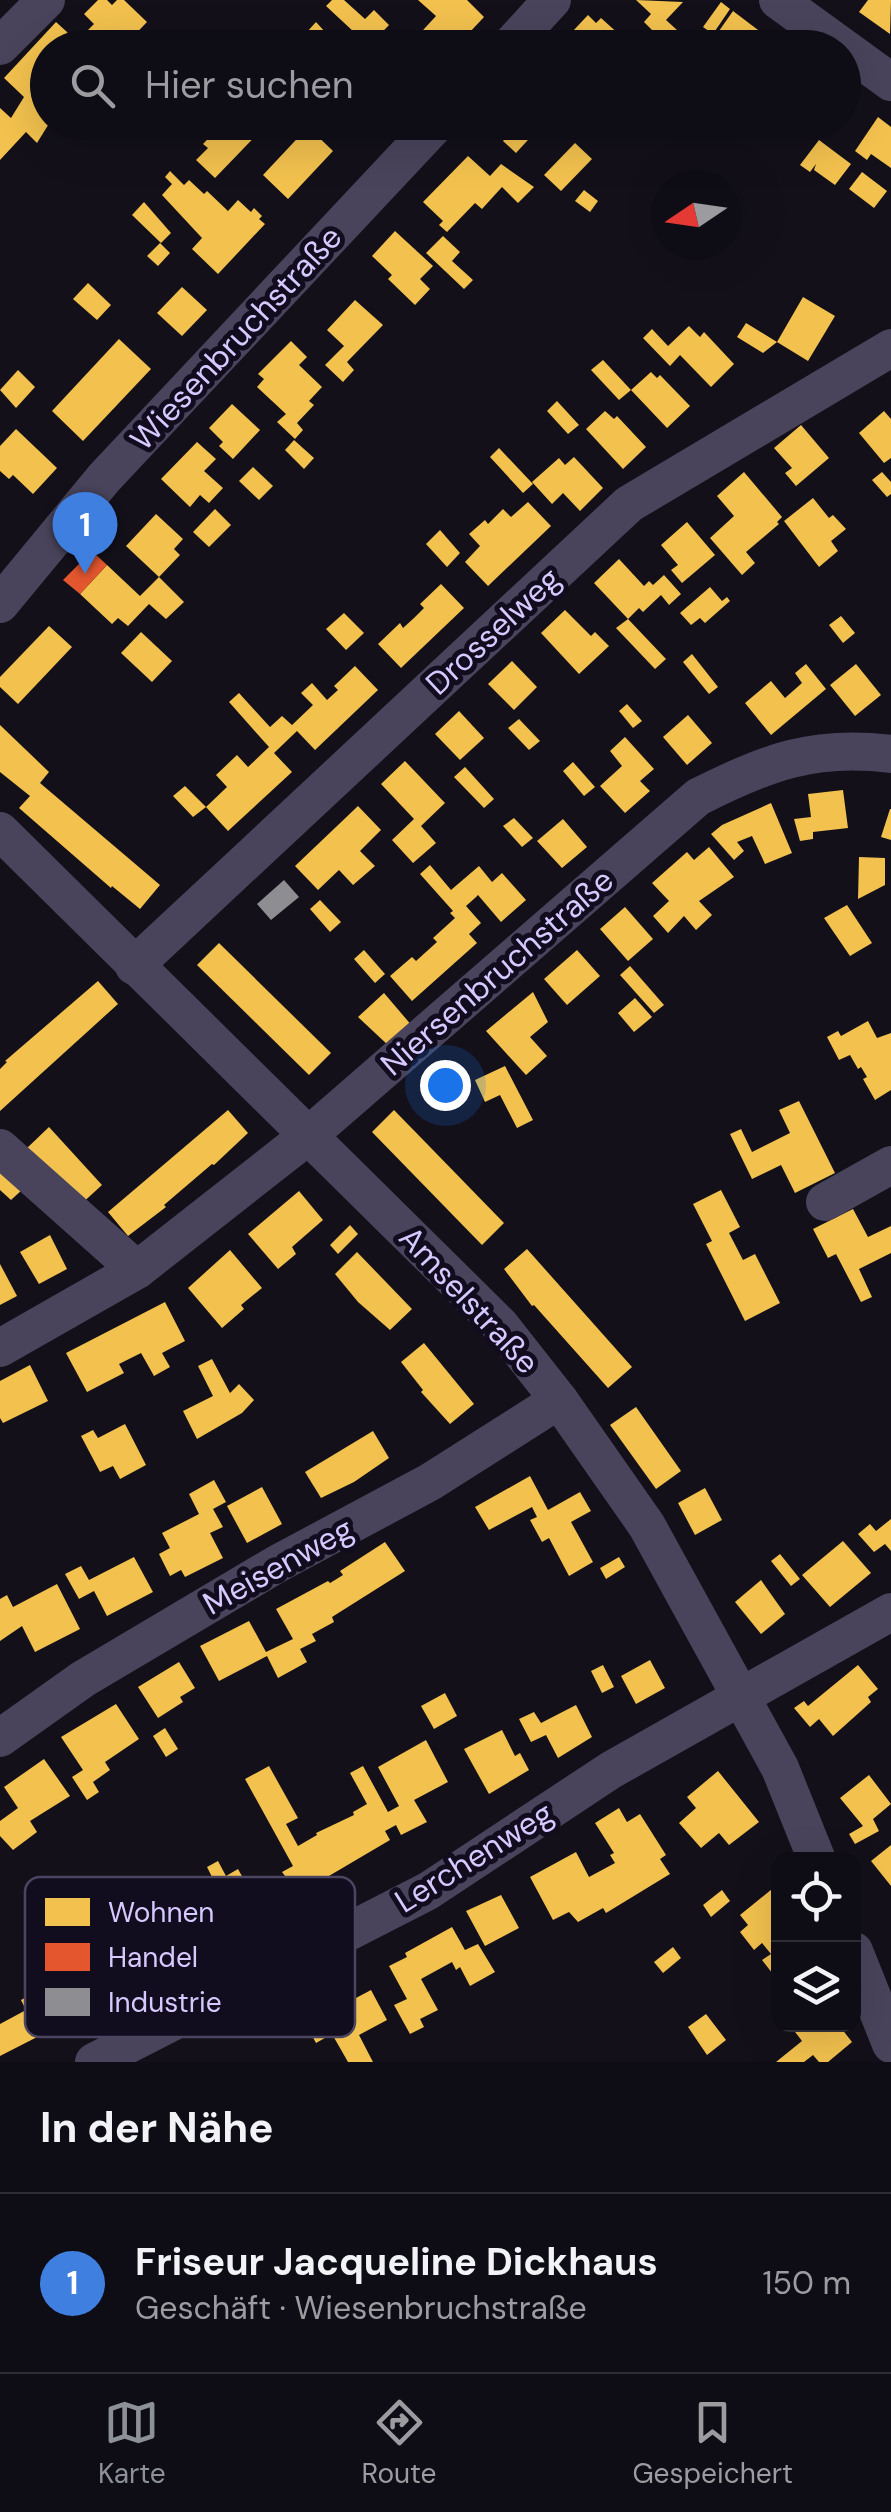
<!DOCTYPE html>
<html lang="de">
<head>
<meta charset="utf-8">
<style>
	body { margin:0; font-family:"DM Sans",sans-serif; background:#17151d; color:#f1f3f6 }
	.controls { position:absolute; right:30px; bottom:30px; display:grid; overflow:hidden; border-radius:20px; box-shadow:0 10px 40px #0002 }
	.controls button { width:90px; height:90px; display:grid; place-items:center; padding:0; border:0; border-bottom:2px solid #2e2c34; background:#0e0c14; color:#f1f3f6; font:50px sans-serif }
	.compass { position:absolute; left:651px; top:170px; width:90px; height:90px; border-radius:50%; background:#0e0c14; box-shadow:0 10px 40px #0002; rotate:257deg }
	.you { position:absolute; left:445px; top:1085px; width:35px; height:35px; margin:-25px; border:8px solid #fff; border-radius:50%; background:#1a73e8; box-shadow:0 0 0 15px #1a73e833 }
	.badge { display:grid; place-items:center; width:65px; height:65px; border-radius:50%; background:#8c9099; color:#fff; font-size:32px; font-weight:700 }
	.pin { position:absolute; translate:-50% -82px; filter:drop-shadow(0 2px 5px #0008) }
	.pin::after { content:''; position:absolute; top:52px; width:35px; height:30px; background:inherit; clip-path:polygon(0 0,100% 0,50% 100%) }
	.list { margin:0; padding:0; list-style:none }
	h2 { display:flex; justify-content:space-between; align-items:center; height:130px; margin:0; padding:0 40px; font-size:42px }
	h2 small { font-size:32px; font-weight:400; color:#9b9ba0 }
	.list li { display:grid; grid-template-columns:65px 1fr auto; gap:30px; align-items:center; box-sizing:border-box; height:180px; padding:0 40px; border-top:2px solid #2e2c34 }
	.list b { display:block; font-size:38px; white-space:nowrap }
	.list p { margin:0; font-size:32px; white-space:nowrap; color:#9b9ba0 }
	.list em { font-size:32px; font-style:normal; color:#9b9ba0 }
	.icon { flex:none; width:55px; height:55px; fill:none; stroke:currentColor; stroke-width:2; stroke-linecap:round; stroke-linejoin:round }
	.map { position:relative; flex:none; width:891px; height:2062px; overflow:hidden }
	.search { position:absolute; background:#0e0c14; box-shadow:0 10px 40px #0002; left:30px; right:30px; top:30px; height:110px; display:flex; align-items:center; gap:25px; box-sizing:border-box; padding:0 35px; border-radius:55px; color:#9b9ba0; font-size:38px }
	.sheet { height:310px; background:#0e0c14 }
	nav { display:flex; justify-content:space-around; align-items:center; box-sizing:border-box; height:140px; border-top:2px solid #2e2c34; background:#0e0c14; font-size:28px; color:#9b9ba0 }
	nav a { display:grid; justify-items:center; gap:5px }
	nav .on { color:#8c9099 }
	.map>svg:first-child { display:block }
	.homes { fill:#f2c14e }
	.shops { fill:#e4572e }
	.industry { fill:#8d8d92 }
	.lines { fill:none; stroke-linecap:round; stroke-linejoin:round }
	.minor { stroke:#49445b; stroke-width:38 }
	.labels { text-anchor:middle; stroke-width:10; stroke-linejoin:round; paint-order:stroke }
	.street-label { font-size:32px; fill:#d6c9ff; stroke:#110c1e }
	.key { fill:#110c1e; stroke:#4c4562; stroke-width:2.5 }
	.key-label { font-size:28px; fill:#d6c9ff }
</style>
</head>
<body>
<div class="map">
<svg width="891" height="2062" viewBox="0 0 891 2062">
	<rect width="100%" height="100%" fill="#13101a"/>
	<!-- homes -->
	<g class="homes">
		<path d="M98 0H107L112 5 117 0H124L147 22 122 48H48V96L39 105 48 112V122H50L37 143 26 132 0 160V108L11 118 24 97 4 78 56 22 77 41 94 24 84 14Z"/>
		<path d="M332 0H344L365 19 374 10 389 25 369 46 326 6Z"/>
		<path d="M418 0H467L484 17 455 48H420L413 41 436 16Z"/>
		<path d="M636 0 683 2 666 20 677 30 665 43 644 22 651 14Z"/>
		<path d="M868 0H891L890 34 859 12Z"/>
		<path d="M721 2 730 9 713 34 703 27Z"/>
		<path d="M733 11 766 36 758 48H707Z"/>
		<path d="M588 15 596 23 601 18 621 36 615 42 612 38 603 48H557Z"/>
		<path d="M316 22 327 34 342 48H321L306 33Z"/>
		<path d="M878 117 891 127V168L871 154 867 160 855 151Z"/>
		<path d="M224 122H269L215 178 196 160 208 148 203 144Z"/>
		<path d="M352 122H384L369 138Z"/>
		<path d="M494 122H530L538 129 516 153 503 141 508 135Z"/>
		<path d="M308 127 333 151 288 199 263 175Z"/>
		<path d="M819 140 851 164 835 185 814 170 816 164 810 172 800 165Z"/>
		<path d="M575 143 592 159 561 191 544 175Z"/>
		<path d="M468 156 490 176 501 164 534 187 518 203 502 187 482 209 475 203 447 232 439 225 443 221 423 202Z"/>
		<path d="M170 171 184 185 189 180 204 194 207 191 228 211 238 200 251 212 254 208 262 216 259 219 265 224 218 274 192 249 202 238 162 195 172 184 165 177Z"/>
		<path d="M862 172 887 191 874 208 849 189Z"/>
		<path d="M584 190 598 201 590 212 575 201Z"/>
		<path d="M144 202 171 233 161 243 132 215Z"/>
		<path d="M395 231 433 266 420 279 430 289 415 305 388 279 392 275 372 256Z"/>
		<path d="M443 236 460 252 452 261 473 280 464 289 426 253Z"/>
		<path d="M160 243 170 253 158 266 147 256Z"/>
		<path d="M88 283 111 305 97 320 73 299Z"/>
		<path d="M182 287 207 310 182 336 157 313Z"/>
		<path d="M803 297 835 316 808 361 777 342 763 353 737 337 746 323 777 342Z"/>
		<path d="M355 300 383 325 347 362 354 370 343 382 325 365 344 346 327 330Z"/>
		<path d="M689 326 700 337 704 332 734 364 711 387 680 355 670 366 643 338 652 329 668 346Z"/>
		<path d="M119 339 151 369 83 441 52 411Z"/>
		<path d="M291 341 307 357 299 365 322 387 309 401 314 405 297 423 303 430 295 439 277 422 286 414 257 387 264 379 258 374Z"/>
		<path d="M603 360 631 390 619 400 591 370Z"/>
		<path d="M18 370 35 387 16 408 0 390Z"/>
		<path d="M651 372 657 378 660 375 690 406 667 428 631 390Z"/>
		<path d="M557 401 579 425 568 434 547 411Z"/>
		<path d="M232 404 260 430 233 459 219 446 223 442 209 428Z"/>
		<path d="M605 411 614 419 617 416 646 447 623 469 586 429Z"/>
		<path d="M884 411 891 419V458L884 463 859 433Z"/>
		<path d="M801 425 829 458 796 486 785 473 792 468 774 448Z"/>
		<path d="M16 429 57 468 33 494 13 475 9 479 0 471V446Z"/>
		<path d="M294 440 314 458 304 469 285 450Z"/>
		<path d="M197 442 216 459 204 471 223 488 209 503 200 495 190 507 161 479Z"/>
		<path d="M499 448 533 484 523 493 490 457Z"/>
		<path d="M574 457 603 488 580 511 563 493 552 504 532 482 559 458 565 465Z"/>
		<path d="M253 467 273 486 259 500 239 481Z"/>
		<path d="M744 472 782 517 777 522 779 524 746 552 755 563 742 575 710 538 734 516 717 496Z"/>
		<path d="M882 472 891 482V494L887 497 872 480Z"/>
		<path d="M813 498 829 518 833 515 846 529 831 541 838 551 819 567 784 521Z"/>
		<path d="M528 502 551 526 488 586 465 562 480 546 469 534 485 520 488 524 503 509 511 517Z"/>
		<path d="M215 509 231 525 209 547 193 532Z"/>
		<path d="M156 514 183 539 174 549 180 555 159 577 126 546Z"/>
		<path d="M687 522 715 555 682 583 671 570 678 565 661 545Z"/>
		<path d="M440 530 460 553 447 567 426 544Z"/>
		<path d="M619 559 644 586 649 581 653 585 664 575 681 594 669 605 661 595 643 612 639 608 628 619 594 583Z"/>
		<path d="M107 565 140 596 159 577 184 602 166 619 149 604 128 626 118 618 112 624 80 594Z"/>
		<path d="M441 584 464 608 401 668 378 644 400 623 403 628 414 618 424 608 420 604Z"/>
		<path d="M710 587 722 601 727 597 730 601 705 623 700 618 691 625 680 613Z"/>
		<path d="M565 610 591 636 595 632 609 646 579 674 541 633Z"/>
		<path d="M344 613 364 633 346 650 326 629Z"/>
		<path d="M841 616 855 633 843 643 829 625Z"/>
		<path d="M628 619 666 659 655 669 616 628Z"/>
		<path d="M49 626 72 647 18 704 0 687V677Z"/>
		<path d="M141 632 172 661 152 682 121 653Z"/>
		<path d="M692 654 718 687 709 694 683 662Z"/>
		<path d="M512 661 537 687 514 710 488 684Z"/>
		<path d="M806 664 826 689 771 735 745 703 771 681 785 698 802 683 795 673Z"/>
		<path d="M856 664 881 695 855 716 830 685Z"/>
		<path d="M355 666 378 690 315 750 297 731 274 753 292 772 228 831 206 807 193 817 173 796 185 786 206 807 227 787 216 775 237 755 248 767 269 747 229 702 239 693 270 727 282 716 292 725 313 705 301 693 312 683 327 700 338 690 334 686Z"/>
		<path d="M627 704 642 721 633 728 619 711Z"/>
		<path d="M459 711 484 738 460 760 435 734Z"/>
		<path d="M688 715 712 743 687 765 663 737Z"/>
		<path d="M519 719 540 741 529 750 508 728Z"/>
		<path d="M0 725 49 772 40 783 160 885 140 909 112 886 111 888 19 808 30 796 0 772Z"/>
		<path d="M625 737 654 769 640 781 650 791 625 813 600 786 622 766 610 751Z"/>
		<path d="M405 761 445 803 421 826 436 843 413 863 392 840 414 819 381 784Z"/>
		<path d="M573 762 595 787 584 796 563 771Z"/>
		<path d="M465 767 494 799 484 808 454 777Z"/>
		<path d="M843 790 848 828 813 832V839L800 841 794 819 811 817 808 794Z"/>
		<path d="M771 803 792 853 765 864 752 836 737 842 744 851 734 860 711 834 722 825Z"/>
		<path d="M358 806 381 830 360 851 375 866 353 885 339 870 318 890 295 866Z"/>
		<path d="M890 809H891V840L881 837Z"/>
		<path d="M514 818 533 838 522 847 503 826Z"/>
		<path d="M563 819 587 847 562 868 537 841Z"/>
		<path d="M709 847 734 877 699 901 712 915 696 930 684 916 668 933 653 916 669 901 652 883 687 852 694 860Z"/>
		<path d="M859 857 885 858V885L858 899Z"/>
		<path d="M430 865 451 890 479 866 492 882 502 873 526 900 501 922 478 895 475 898 466 906 481 923 469 934 477 943 412 1001 390 976 412 957 416 961 437 942 433 938 455 918 450 913 453 911 420 874Z"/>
		<path d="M320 900 341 922 330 932 310 909Z"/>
		<path d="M847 905 872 943 850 956 824 918Z"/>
		<path d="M625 907 653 939 628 961 600 929Z"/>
		<path d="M219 943 331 1053 309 1075 197 965Z"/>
		<path d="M364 950 385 974 375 983 354 959Z"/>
		<path d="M577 950 600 976 567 1005 544 979Z"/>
		<path d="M630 966 664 1005 654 1013 620 975Z"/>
		<path d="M98 981 118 1004 0 1111V1069L7 1062 5 1061Z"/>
		<path d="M533 992 548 1022 530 1037 547 1056 526 1075 486 1031Z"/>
		<path d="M384 993 413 1027 390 1047 358 1017Z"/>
		<path d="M635 998 652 1017 634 1032 618 1013Z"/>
		<path d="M868 1021 877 1038 891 1033V1090L875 1100 863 1079 867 1077 861 1067 858 1069 850 1055 839 1060 827 1037 838 1031 841 1036Z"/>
		<path d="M505 1066 533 1120 517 1128 500 1095 485 1102 475 1080Z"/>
		<path d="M799 1101 835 1173 795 1193 781 1165 752 1179 730 1134 741 1129 752 1152 790 1133 779 1110Z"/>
		<path d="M228 1110 248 1133 214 1165 212 1164 164 1205 166 1207 128 1236 108 1212Z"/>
		<path d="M394 1110 504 1223 482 1245 372 1132Z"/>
		<path d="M49 1127 102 1185 79 1206 26 1149Z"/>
		<path d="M0 1169 23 1189 11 1200 0 1190Z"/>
		<path d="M721 1190 740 1227 729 1233 743 1260 755 1254 780 1303 745 1321 706 1244 712 1241 693 1204Z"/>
		<path d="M299 1191 323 1220 292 1247 296 1254 278 1269 248 1234Z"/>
		<path d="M853 1209 868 1237 891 1226V1253L859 1269 872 1297 861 1302 836 1254 828 1258 813 1229Z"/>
		<path d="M350 1225 358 1234 338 1254 330 1245Z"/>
		<path d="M50 1235 67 1269 39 1284 20 1252Z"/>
		<path d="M527 1249 632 1367 608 1388 534 1305 532 1306 504 1269Z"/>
		<path d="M230 1250 262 1288 241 1305 244 1309 222 1328 188 1288Z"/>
		<path d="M357 1252 412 1309 390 1330 358 1302 335 1274Z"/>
		<path d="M0 1264 17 1296 0 1305Z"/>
		<path d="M165 1302 185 1341 162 1353 170 1367 154 1376 141 1353 119 1364 124 1373 87 1392 66 1353Z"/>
		<path d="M424 1343 474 1404 450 1424 421 1392 423 1390 401 1362Z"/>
		<path d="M212 1359 230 1393 239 1384 254 1400 242 1413 197 1439 183 1411 213 1396 198 1366Z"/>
		<path d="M30 1365 48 1401 3 1423 0 1418V1381Z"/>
		<path d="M636 1407 681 1471 656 1489 610 1425Z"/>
		<path d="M125 1424 146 1465 120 1479 113 1466 100 1472 81 1436 93 1430 98 1438Z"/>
		<path d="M373 1431 389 1458 354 1482 321 1498 305 1472Z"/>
		<path d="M530 1476 548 1510 580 1492 591 1511 571 1522 593 1562 569 1576 549 1538 542 1542 530 1520 537 1517 532 1507 489 1530 475 1507Z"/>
		<path d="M214 1480 226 1502 213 1509 223 1527 210 1533 223 1558 185 1577 181 1570 170 1576 159 1554 170 1548 162 1533 199 1514 189 1494Z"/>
		<path d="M262 1487 282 1524 247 1543 227 1506Z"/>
		<path d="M705 1488 722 1520 695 1535 678 1503Z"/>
		<path d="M891 1519V1551L885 1544 874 1552 858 1534 870 1524 876 1531Z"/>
		<path d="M843 1541 871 1573 830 1607 802 1575Z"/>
		<path d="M385 1542 405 1571 332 1617 334 1622 312 1634 316 1641 300 1649 307 1662 278 1678 267 1656 219 1681 200 1646 249 1621 266 1652 293 1639 276 1609 328 1581 330 1583 335 1580 343 1575 340 1571Z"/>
		<path d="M780 1554 800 1579 791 1586 771 1561Z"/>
		<path d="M134 1557 153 1592 107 1616 94 1591 79 1599 65 1574 81 1566 89 1580Z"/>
		<path d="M619 1557 625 1567 606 1579 600 1568Z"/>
		<path d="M761 1580 785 1614 761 1634 735 1602Z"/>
		<path d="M57 1584 80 1629 35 1652 22 1626 0 1641V1599L7 1595 13 1607Z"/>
		<path d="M650 1660 665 1688 636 1704 621 1676Z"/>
		<path d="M179 1662 195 1688 180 1697 183 1702 158 1718 138 1687Z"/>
		<path d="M603 1665 614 1687 602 1693 591 1671Z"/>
		<path d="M858 1665 878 1689 868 1697 871 1702 833 1736 819 1719 810 1727 794 1708 804 1701 808 1706Z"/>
		<path d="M445 1693 457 1716 434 1729 421 1706Z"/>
		<path d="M116 1704 139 1739 105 1762 110 1770 93 1782 99 1792 87 1800 72 1777 83 1770 61 1737Z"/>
		<path d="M576 1705 592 1737 558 1758 546 1735 531 1742 519 1719 534 1712 541 1723Z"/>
		<path d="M165 1728 178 1749 166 1757 153 1736Z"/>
		<path d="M502 1730 515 1756 520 1753 529 1770 489 1794 464 1749Z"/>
		<path d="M426 1740 448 1782 414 1800 427 1822 401 1835 396 1825 385 1831 390 1840 317 1883 315 1880 295 1892 309 1918 272 1936 252 1899 272 1889 269 1884 285 1876 282 1872 293 1866 245 1779 269 1766 298 1818 286 1824 298 1846 317 1835 316 1833 354 1815 353 1812 367 1804 350 1773 363 1766 388 1812 399 1806 378 1767Z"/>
		<path d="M44 1759 70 1796 30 1821 37 1832 13 1850 0 1836V1821L18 1808 4 1787Z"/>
		<path d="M718 1771 759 1822 729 1845 719 1833 701 1848 679 1823 696 1808 687 1797Z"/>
		<path d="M869 1775 891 1804 873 1819 879 1831 855 1844 849 1834 863 1826 840 1798Z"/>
		<path d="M619 1808 627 1822 640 1814 666 1855 660 1859 670 1874 606 1913 603 1908 578 1922 569 1912 553 1920 530 1877 576 1852 589 1877 615 1863 610 1855 614 1853 595 1823Z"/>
		<path d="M891 1845V1886L871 1861Z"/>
		<path d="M218 1861 226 1876 238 1869 252 1894 229 1907 241 1930 189 1957 161 1904 181 1893 194 1918 224 1901 207 1867Z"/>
		<path d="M772 1889 778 1898 776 1978 762 1960 771 1954 762 1943 754 1950 740 1932 748 1925 740 1915Z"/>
		<path d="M722 1890 730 1901 711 1917 703 1905Z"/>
		<path d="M501 1895 519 1928 485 1946 466 1911Z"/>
		<path d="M51 1914 83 1972 97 1964 114 1996 99 2003 90 1986 80 1991 88 2011 0 2056V2024L26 2010 21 2000 68 1974 64 1965 51 1968 29 1926Z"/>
		<path d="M452 1927 465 1950 478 1944 495 1972 470 1986 460 1967 456 1970 452 1962 421 1979 438 2010 420 2019 424 2027 410 2034 394 2005 407 1999 389 1966 407 1957 405 1953Z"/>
		<path d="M673 1947 681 1958 663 1973 654 1962Z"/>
		<path d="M371 1990 387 2020 359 2035 373 2062H348L332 2034 316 2043 304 2021 322 2012 324 2015Z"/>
		<path d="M706 2014 726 2040 707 2055 688 2027Z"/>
		<path d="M789 2024H838L852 2042 828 2062H819L813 2055 804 2062H776L802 2041Z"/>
	</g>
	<!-- shops -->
	<path class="shops" d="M92 551 107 565 80 594 63 580Z"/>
	<!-- industry -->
	<path class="industry" d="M284 880 299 897 271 920 257 904Z"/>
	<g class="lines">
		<!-- minor -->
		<g class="minor">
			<path d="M778 0 891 82"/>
			<path d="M0 46 46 0"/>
			<path d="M508 48 552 0"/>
			<path d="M0 604 104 478 438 122"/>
			<path d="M0 831 500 1325 559 1400 647 1526 780 1768 817 1860"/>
			<path d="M134 966 629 504 891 348"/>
			<path d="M0 1148 137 1270"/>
			<path d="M825 1202 891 1165"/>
			<path d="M0 1348 137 1270 309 1135 698 797C765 763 814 744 891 754"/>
			<path d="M0 1738 83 1679 277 1564 430 1482 559 1400"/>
			<path d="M854 1951 891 2044"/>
			<path d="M94 2062 428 1891 611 1770 891 1612"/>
		</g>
	</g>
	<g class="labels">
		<!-- street labels -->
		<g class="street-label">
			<text transform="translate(236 338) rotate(-47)" y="11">Wiesenbruchstraße</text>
			<text transform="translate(493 631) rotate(-43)" y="11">Drosselweg</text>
			<text transform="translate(497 972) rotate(-41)" y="11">Niersenbruchstraße</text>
			<text transform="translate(469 1300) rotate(47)" y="11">Amselstraße</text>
			<text transform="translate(278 1566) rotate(-29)" y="11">Meisenweg</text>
			<text transform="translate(474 1857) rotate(-32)" y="11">Lerchenweg</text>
		</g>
	</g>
	<!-- legend -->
	<rect x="25" y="1877" width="330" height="160" rx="15" class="key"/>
	<rect x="45" y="1898" width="45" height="28" fill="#f2c14e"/>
	<rect x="45" y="1943" width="45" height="28" fill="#e4572e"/>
	<rect x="45" y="1988" width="45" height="28" fill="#8d8d92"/>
	<g class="key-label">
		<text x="108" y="1922">Wohnen</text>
		<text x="108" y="1967">Handel</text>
		<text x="108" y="2012">Industrie</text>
	</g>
</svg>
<div class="controls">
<button><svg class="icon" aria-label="locate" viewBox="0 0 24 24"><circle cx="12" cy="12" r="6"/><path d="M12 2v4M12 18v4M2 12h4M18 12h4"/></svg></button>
<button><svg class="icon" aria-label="layers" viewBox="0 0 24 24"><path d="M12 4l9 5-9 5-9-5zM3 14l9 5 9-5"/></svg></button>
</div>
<svg class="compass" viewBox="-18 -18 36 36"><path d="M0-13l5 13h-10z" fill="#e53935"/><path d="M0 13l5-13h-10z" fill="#9b9ba0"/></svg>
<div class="you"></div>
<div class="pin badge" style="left:85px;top:574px;background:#3f7fe0">1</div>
<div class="search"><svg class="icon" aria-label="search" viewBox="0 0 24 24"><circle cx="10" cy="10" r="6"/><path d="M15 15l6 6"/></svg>Hier suchen</div>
</div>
<section class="sheet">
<h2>In der Nähe<small></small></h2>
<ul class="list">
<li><span class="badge" style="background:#3f7fe0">1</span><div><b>Friseur Jacqueline Dickhaus</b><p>Geschäft · Wiesenbruchstraße</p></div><em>150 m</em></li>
</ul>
</section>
<nav>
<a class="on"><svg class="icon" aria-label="map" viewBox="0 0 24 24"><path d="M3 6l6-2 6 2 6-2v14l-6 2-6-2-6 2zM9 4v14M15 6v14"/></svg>Karte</a>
<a><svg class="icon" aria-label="directions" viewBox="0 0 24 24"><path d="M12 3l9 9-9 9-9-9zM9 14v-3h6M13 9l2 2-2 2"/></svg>Route</a>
<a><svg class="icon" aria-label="saved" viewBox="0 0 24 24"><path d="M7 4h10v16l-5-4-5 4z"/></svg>Gespeichert</a>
</nav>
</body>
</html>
